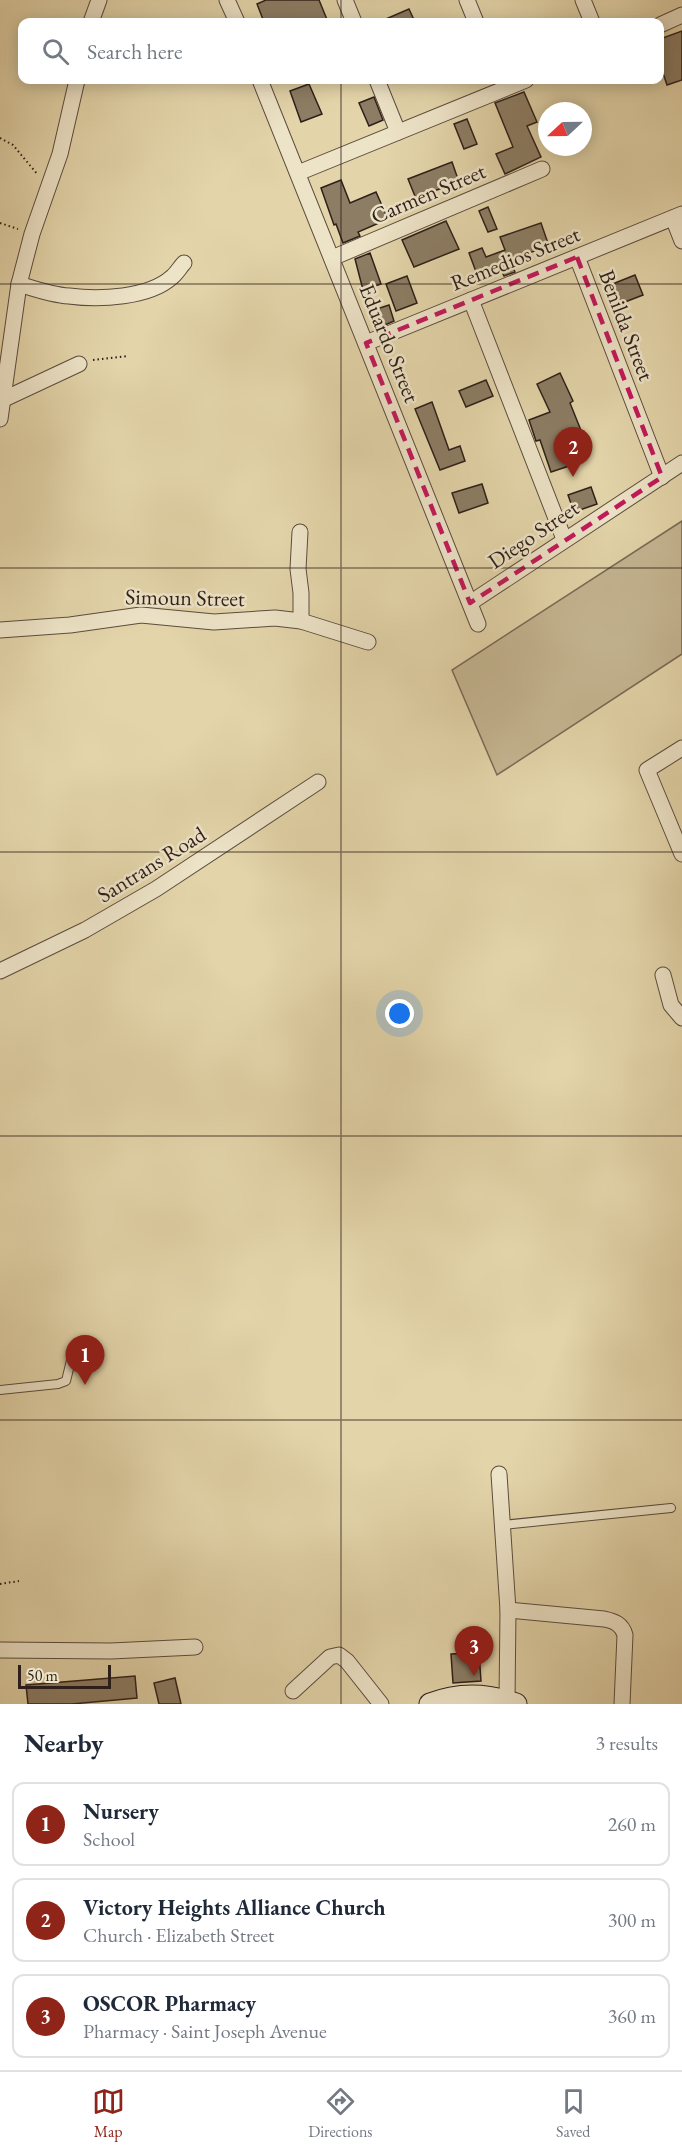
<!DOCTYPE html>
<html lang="en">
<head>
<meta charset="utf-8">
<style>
	body { margin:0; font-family:"EB Garamond",serif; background:#f6f6f7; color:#1f2937 }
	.compass { position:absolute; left:538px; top:102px; width:54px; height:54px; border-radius:50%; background:#fff; box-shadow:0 3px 15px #0003; rotate:248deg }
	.scale { position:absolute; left:18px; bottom:15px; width:93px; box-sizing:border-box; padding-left:6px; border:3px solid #2e1f1a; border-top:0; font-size:16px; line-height:21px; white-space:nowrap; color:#2e1f1a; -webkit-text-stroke:4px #ede3c7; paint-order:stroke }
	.you { position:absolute; left:400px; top:1014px; width:21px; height:21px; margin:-15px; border:4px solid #fff; border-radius:50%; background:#1a73e8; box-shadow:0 0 0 9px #1a73e833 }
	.badge { display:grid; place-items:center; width:39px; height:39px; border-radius:50%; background:#8f2418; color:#fff; font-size:20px; font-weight:700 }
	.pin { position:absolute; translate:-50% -50px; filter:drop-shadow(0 2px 3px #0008) }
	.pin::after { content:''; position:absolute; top:32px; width:21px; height:18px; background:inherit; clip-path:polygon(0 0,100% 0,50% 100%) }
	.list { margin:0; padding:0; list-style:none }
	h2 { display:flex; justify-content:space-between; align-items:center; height:78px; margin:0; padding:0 24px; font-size:26px }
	h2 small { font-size:20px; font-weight:400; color:#747a83 }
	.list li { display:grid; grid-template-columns:39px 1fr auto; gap:18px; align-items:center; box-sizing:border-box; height:84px; margin:0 12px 12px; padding:0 12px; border:2px solid #e0e1e3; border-radius:12px }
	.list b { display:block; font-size:22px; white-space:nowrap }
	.list p { margin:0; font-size:20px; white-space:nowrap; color:#747a83 }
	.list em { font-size:20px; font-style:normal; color:#747a83 }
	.icon { flex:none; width:33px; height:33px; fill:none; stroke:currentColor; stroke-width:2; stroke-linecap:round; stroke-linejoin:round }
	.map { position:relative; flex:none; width:682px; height:1704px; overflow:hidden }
	.search { position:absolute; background:#fff; box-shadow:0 3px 15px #0003; left:18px; right:18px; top:18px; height:66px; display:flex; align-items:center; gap:15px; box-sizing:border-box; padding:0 21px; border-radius:12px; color:#747a83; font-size:22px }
	.sheet { height:366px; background:#fff }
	nav { display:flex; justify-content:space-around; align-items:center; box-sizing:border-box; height:84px; border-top:2px solid #e0e1e3; background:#fff; font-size:16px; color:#747a83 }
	nav a { display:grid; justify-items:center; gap:3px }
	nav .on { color:#8f2418 }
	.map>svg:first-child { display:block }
	.green { fill:#c4b591; stroke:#796a56; stroke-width:1.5 }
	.building { fill:#8c7d64; stroke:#2e1f1a; stroke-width:1.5 }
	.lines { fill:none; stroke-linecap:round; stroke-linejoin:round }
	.lane-casing { stroke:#5b4c3e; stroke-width:10 }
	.street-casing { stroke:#5b4c3e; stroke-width:17 }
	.secondary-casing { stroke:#2e1f1a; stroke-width:23 }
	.path { stroke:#2e1f1a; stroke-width:2; stroke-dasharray:1.5 3; stroke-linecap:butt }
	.lane { stroke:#ede3c7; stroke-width:8 }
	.street { stroke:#ede3c7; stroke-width:15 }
	.secondary { stroke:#ede3c7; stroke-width:21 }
	.marked { fill:none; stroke:#c2185b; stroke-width:4.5; stroke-dasharray:12 8; stroke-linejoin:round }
	.grid { fill:none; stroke:#2e1f1a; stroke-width:1.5; stroke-opacity:0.55 }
	.labels { text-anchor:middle; stroke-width:5; stroke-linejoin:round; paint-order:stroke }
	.street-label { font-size:22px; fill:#2e1f1a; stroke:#ede3c7 }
</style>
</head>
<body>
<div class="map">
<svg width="682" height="1704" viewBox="0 0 682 1704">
	<rect width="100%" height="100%" fill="#e3d4a9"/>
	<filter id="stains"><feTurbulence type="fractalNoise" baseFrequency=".00333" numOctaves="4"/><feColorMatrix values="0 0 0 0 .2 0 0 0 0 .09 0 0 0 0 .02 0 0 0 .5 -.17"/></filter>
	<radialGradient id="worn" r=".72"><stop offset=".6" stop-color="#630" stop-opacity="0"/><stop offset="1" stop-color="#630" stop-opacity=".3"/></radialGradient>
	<!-- green -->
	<path class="green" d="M682 521V654L497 775 452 670Z"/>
	<!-- building -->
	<g class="building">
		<path d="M266 0H319L328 22H264L257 4Z"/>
		<path d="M409 9 415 22H379Z"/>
		<path d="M682 31V80L667 85 660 64V39Z"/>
		<path d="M309 84 322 114 301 122 290 91Z"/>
		<path d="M524 92 537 122 527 126 541 157 505 174 496 154 513 147 495 103Z"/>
		<path d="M374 97 383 120 369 126 359 103Z"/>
		<path d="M467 119 477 144 464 149 454 124Z"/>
		<path d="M452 162 459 182 434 191 436 194 417 201 408 179Z"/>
		<path d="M341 180 350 203 376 192 388 219 358 232 360 236 343 243 336 224 334 225 321 188Z"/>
		<path d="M488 207 497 229 488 232 479 211Z"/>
		<path d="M446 221 459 249 414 267 402 240Z"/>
		<path d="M541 223 551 252 539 256 537 250 510 260 515 272 504 276 501 269 478 277 469 253 482 248 486 257 505 250 500 237Z"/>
		<path d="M370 253 381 284 363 290 355 259Z"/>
		<path d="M635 275 643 295 612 307 605 287Z"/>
		<path d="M407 276 417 303 396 311 386 284Z"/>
		<path d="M389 305 394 321 378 328 371 311Z"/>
		<path d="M560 373 573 401 570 403 584 438 573 442 581 462 551 472 540 440 536 441 529 420 550 412 537 384Z"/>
		<path d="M486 380 493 396 466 407 459 391Z"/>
		<path d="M432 402 449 450 460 446 465 461 440 470 415 409Z"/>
		<path d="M482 484 488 503 459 513 452 493Z"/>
		<path d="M591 487 597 504 574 512 568 495Z"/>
		<path d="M479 1653 481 1681 453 1683 451 1654Z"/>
		<path d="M135 1676 137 1698 72 1704H28L26 1685Z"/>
		<path d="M175 1678 181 1704H159L154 1683Z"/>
	</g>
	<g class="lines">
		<!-- lane casing -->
		<g class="lane-casing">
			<g id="lane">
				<path d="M0 1390 58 1384 66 1381 74 1348"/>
				<path d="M502 1525 671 1508"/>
			</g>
		</g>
		<!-- street casing -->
		<g class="street-casing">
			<g id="street">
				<path d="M227 0 237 22"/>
				<path d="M345 0 354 22"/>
				<path d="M467 0 476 22"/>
				<path d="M583 0 592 22"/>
				<path d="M91 22 99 0"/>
				<path d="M660 25 682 15"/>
				<path d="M260 80 478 624"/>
				<path d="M377 80 398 132"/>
				<path d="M298 173 526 80"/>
				<path d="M673 218 682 241"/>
				<path d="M577 257 662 477"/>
				<path d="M332 258 542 169"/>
				<path d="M19 284C35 289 52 295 69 296 99 300 149 298 172 277 177 273 180 267 184 263"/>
				<path d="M471 300 564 539"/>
				<path d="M366 343 682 214"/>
				<path d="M2 400 79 364"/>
				<path d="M0 419 19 284 32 234 60 154 77 80"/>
				<path d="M300 532 298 569 301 593V621"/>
				<path d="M470 603 682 463"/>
				<path d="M0 630 70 625 141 615 214 622 275 618 301 621 368 642"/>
				<path d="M682 748 647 770 682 854"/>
				<path d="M0 971 85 930 156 889 318 782"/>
				<path d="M663 975 671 1005 682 1018"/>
				<path d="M499 1474 508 1610 507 1701"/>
				<path d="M508 1610 604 1619C614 1621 622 1624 625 1635L622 1704"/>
				<path d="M0 1650 111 1651 195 1647"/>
				<path d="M293 1691 330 1657 339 1655 347 1661 381 1704"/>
			</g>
		</g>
		<!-- secondary casing -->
		<g class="secondary-casing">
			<path id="secondary" d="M430 1704C458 1693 488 1694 516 1704"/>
		</g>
		<!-- path -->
		<g class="path">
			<path d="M0 138 13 145 38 175"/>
			<path d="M0 223 18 229"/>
			<path d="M93 360 128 356"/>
			<path d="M0 1584 19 1581"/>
		</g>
		<!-- lane -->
		<use href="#lane" class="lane"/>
		<!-- street -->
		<use href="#street" class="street"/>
		<!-- secondary -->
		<use href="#secondary" class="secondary"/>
	</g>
	<!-- marked area -->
	<path class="marked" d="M577 257 662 477 470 603 366 343Z"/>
	<!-- grid -->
	<path class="grid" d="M341 0V22M341 80V1704M0 284H682M0 568H682M0 852H682M0 1136H682M0 1420H682"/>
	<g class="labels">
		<!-- street labels -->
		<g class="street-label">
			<text transform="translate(428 193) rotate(-23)" y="8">Carmen Street</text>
			<text transform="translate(515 258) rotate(-22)" y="8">Remedios Street</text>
			<text transform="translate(627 325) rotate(69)" y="8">Benilda Street</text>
			<text transform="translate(390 343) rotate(68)" y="8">Eduardo Street</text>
			<text transform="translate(533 534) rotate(-34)" y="8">Diego Street</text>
			<text transform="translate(185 597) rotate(1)" y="8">Simoun Street</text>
			<text transform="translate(151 864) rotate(-32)" y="8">Santrans Road</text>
		</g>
	</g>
	<rect width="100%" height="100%" filter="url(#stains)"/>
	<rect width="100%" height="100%" fill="url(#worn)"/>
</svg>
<svg class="compass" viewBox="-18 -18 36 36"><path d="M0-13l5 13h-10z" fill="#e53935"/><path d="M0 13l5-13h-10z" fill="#747a83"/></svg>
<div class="scale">50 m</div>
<div class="you"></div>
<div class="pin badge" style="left:85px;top:1385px">1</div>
<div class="pin badge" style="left:573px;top:477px">2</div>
<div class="pin badge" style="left:474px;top:1676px">3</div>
<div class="search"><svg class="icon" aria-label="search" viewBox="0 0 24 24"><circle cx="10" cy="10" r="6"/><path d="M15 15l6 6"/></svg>Search here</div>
</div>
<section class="sheet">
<h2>Nearby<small>3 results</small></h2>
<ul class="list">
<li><span class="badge">1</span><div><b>Nursery</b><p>School</p></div><em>260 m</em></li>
<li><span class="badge">2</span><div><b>Victory Heights Alliance Church</b><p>Church · Elizabeth Street</p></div><em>300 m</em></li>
<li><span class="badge">3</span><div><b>OSCOR Pharmacy</b><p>Pharmacy · Saint Joseph Avenue</p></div><em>360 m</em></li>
</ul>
</section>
<nav>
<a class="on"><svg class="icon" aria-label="map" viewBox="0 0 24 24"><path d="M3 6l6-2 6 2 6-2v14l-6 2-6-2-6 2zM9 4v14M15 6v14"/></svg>Map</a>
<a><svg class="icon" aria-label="directions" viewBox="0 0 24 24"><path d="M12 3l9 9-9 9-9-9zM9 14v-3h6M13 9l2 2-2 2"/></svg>Directions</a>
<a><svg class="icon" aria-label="saved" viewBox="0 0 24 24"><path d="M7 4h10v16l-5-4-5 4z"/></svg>Saved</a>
</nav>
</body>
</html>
